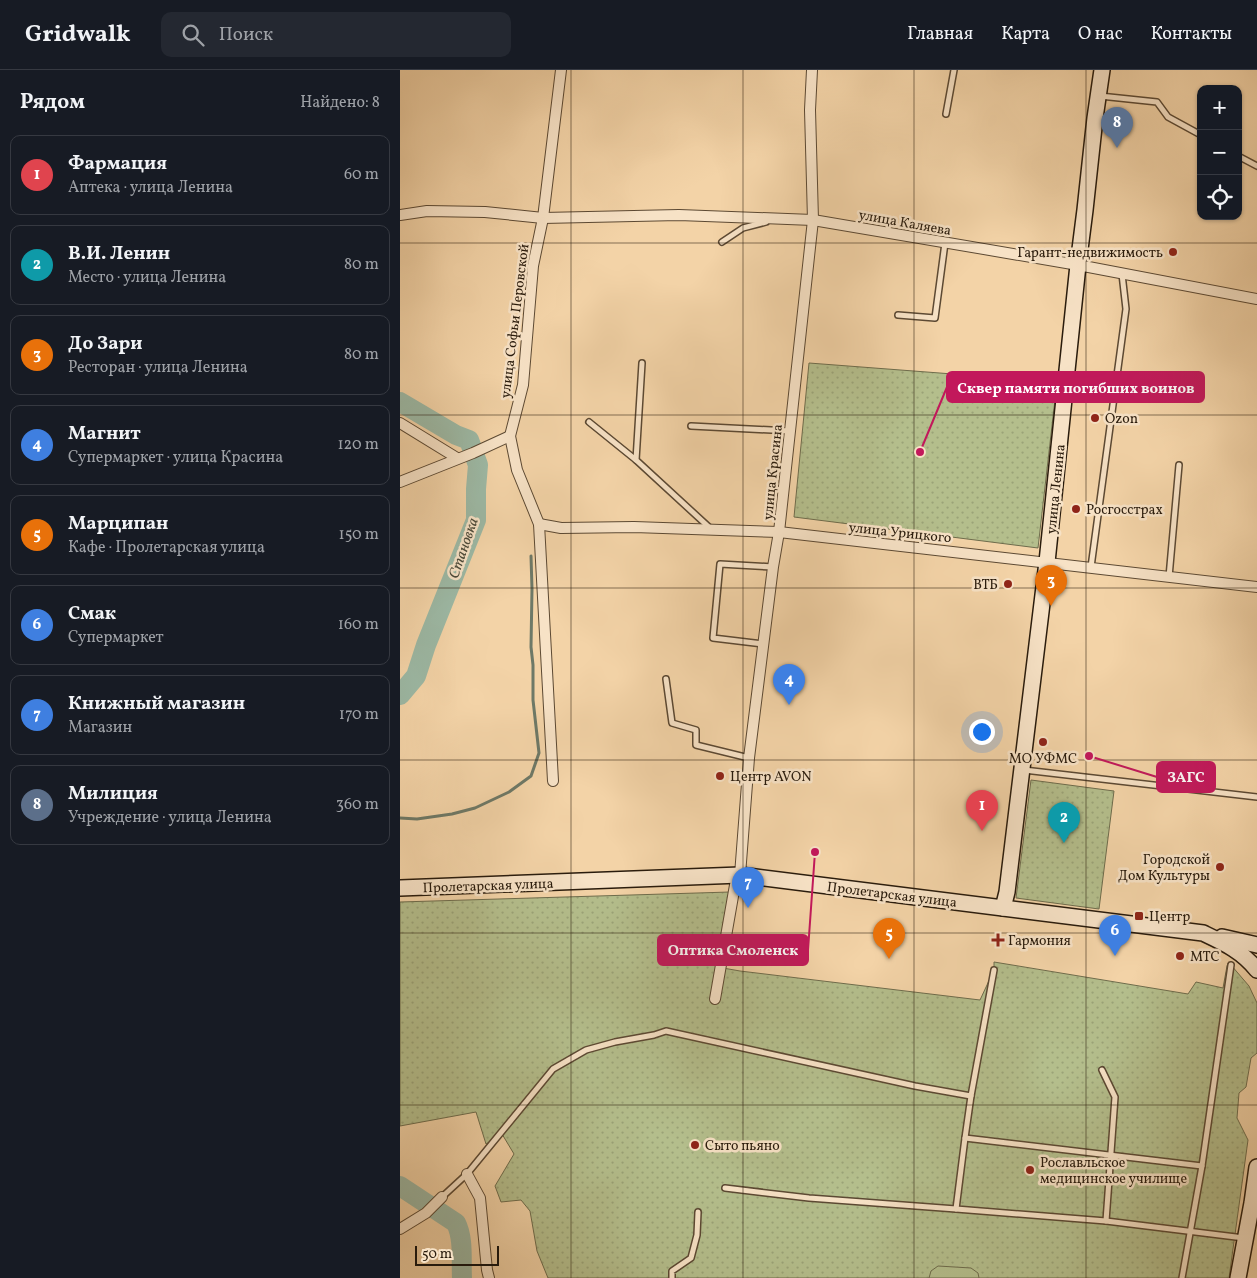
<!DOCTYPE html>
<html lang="ru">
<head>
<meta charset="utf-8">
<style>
	body { margin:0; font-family:Vollkorn,serif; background:#242831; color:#f1f3f6 }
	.controls { position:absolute; right:15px; top:15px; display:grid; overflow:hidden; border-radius:10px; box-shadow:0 1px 4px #0004 }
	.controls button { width:45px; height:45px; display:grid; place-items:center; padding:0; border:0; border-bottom:1px solid #363941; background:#171b24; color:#f1f3f6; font:25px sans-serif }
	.scale { position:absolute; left:15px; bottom:12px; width:84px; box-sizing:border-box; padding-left:5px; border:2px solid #291b0c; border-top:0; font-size:14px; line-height:18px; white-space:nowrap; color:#291b0c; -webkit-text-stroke:4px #f7e2c6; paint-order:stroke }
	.you { position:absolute; left:581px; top:661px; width:18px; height:18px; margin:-12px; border:4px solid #fff; border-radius:50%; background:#1a73e8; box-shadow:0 0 0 8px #1a73e833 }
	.badge { display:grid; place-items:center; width:32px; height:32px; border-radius:50%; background:#c59692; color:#fff; font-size:16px; font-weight:700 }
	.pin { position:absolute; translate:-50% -41px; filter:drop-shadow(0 1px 2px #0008) }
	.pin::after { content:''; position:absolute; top:26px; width:18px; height:15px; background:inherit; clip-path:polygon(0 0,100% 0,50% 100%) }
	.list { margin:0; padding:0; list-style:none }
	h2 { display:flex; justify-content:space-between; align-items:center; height:65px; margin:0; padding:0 20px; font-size:21px }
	h2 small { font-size:16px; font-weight:400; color:#9ea1a6 }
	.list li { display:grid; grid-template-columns:32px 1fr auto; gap:15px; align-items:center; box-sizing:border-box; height:80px; margin:0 10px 10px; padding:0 10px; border:1px solid #363941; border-radius:10px }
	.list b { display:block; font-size:19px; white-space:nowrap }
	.list p { margin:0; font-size:16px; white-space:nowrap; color:#9ea1a6 }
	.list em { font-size:16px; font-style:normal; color:#9ea1a6 }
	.icon { flex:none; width:28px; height:28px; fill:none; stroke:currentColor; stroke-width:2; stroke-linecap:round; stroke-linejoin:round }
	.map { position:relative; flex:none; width:857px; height:1208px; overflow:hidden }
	header { display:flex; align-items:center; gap:30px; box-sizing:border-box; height:70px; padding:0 25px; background:#171b24; border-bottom:1px solid #363941 }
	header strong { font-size:24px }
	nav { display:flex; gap:28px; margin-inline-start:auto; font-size:18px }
	.search { width:350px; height:45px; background:#242831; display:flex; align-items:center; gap:12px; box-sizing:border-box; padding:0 18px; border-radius:10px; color:#9ea1a6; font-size:19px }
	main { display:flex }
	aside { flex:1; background:#171b24 }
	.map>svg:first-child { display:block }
	.park { fill:url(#park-dots); stroke:#6e6c4c }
	.pitch { fill:#b4be8c; stroke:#6e6c4c }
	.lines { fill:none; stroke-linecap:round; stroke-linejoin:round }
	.stream { stroke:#6e7967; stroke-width:3 }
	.river { stroke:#9cb8a4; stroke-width:20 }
	.service-casing { stroke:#5c4933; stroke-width:8 }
	.minor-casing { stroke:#5c4933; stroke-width:12 }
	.secondary-casing { stroke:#291b0c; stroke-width:18 }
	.service { stroke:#f7e2c6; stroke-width:5 }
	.minor { stroke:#f7e2c6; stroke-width:10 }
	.secondary { stroke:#f7e2c6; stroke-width:15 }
	.grid { fill:none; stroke:#291b0c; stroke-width:1; stroke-opacity:0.55 }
	.poi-dot { fill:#8f2418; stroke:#f7e2c6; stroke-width:2 }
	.labels { text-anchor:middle; stroke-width:5; stroke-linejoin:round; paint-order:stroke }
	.street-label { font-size:14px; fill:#291b0c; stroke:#f7e2c6 }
	.poi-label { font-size:14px; fill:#291b0c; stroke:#f7e2c6; text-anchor:start }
	.water-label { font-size:15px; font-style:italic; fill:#4c4a3a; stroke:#f7e2c6 }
	.leader { fill:none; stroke:#c2185b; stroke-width:2 }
	.callout-dot { fill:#c2185b; stroke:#f7e2c6; stroke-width:2 }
	.callout { fill:#c2185b; stroke:#c2185b; stroke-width:2 }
	.callout-label { font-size:15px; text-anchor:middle; font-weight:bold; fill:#fff }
</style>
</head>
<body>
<header>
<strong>Gridwalk</strong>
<div class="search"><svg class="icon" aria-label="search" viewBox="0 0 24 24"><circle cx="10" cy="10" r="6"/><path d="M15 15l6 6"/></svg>Поиск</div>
<nav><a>Главная</a><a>Карта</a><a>О нас</a><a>Контакты</a></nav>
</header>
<main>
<aside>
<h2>Рядом<small>Найдено: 8</small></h2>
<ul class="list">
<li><span class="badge" style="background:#e0444e">1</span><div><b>Фармация</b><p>Аптека · улица Ленина</p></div><em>60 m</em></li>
<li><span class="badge" style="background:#0f9aa8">2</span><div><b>В.И. Ленин</b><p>Место · улица Ленина</p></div><em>80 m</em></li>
<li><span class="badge" style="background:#e8710a">3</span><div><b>До Зари</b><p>Ресторан · улица Ленина</p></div><em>80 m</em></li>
<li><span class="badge" style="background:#3f7fe0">4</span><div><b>Магнит</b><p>Супермаркет · улица Красина</p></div><em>120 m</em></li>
<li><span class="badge" style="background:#e8710a">5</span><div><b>Марципан</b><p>Кафе · Пролетарская улица</p></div><em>150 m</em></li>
<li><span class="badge" style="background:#3f7fe0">6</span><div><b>Смак</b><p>Супермаркет</p></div><em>160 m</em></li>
<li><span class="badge" style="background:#3f7fe0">7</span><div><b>Книжный магазин</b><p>Магазин</p></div><em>170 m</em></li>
<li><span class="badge" style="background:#5c6f8a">8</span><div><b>Милиция</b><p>Учреждение · улица Ленина</p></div><em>360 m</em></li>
</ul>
</aside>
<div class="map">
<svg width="857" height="1208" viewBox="0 0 857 1208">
	<defs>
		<pattern id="park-dots" width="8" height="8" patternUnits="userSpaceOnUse" patternTransform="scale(1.25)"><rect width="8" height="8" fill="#b4be8c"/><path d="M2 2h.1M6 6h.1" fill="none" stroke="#9ba378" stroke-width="1.8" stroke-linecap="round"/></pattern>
	</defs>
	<rect width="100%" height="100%" fill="#f3d3a7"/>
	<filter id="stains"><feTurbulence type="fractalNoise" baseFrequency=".004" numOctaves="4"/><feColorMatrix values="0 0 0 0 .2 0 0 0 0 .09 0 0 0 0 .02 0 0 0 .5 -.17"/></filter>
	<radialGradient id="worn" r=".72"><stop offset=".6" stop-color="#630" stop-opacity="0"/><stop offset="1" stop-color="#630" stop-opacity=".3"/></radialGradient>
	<!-- park -->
	<g class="park">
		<path d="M409 293 657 312 638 478 394 447Z"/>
		<path d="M631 710 714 721 699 839 616 828Z"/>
		<path d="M330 822 323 898 340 901 580 930 594 900V892L788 924 796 912 823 918 827 896 828 893 831 895 849 916 857 933V983L851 988 846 1017 839 1023 837 1048 848 1070 829 1208H148L137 1181 130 1141 121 1130 101 1132 95 1116 114 1084 102 1064 86 1074 76 1042 0 1056V832Z"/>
	</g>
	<!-- pitch -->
	<path class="pitch" d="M538 1196 571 1198 578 1203 579 1208H529L531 1201Z"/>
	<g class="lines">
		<!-- stream -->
		<path class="stream" d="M0 748 17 749 52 744 75 738 109 722 131 706 139 683 133 630V595L131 577 132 519 131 486"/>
		<!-- river -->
		<g class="river">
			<path d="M0 332 56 365 69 370 78 395 76 419V450L26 575 16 606 0 625"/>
			<path d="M0 1116 56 1153C64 1169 61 1191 62 1208"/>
		</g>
		<!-- service casing -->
		<g class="service-casing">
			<g id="service">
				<path d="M700 26 757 32 768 47 801 65"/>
				<path d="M546 44 554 0"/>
				<path d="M838 86 857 96"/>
				<path d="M322 172 343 158 366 152"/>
				<path d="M498 245 535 248 545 173"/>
				<path d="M242 293 236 390 311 459"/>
				<path d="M189 352 236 390"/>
				<path d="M291 356 390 361"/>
				<path d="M691 497 726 239 722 204"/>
				<path d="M769 507 779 395"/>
				<path d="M363 574 313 568 320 494 373 497"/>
				<path d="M266 609 272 653 296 660V675L349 688"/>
				<path d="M624 700 857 727"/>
				<path d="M594 900 571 1026 565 1068 556 1139 706 1151 844 1168"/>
				<path d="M702 1000 715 1027 706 1151"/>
				<path d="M565 1068 802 1096"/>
				<path d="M325 1118 409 1128 556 1139"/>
				<path d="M42 1127 67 1104 153 999 186 980 215 972 254 965 266 961 515 1016 571 1026"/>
				<path d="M272 1208V1201L291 1188 297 1165 298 1142"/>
				<path d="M782 1208 802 1096 831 895"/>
			</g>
		</g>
		<!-- minor casing -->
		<g class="minor-casing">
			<g id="minor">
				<path d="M0 145 27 141 85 142 143 148 279 145 413 150 678 195 857 229"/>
				<path d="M0 353 57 388"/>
				<path d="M0 412 73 383 110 366"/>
				<path d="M139 454 161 458 234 457 379 462 857 517"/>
				<path d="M153 711 139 454 117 400 110 366 123 315 133 196 143 148 161 0"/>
				<path d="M315 929 335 815 340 805 349 688 373 497 379 462 413 150 410 40 412 0"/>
				<path d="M67 1104 80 1128 87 1200 89 1208"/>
				<path d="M0 1159 26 1143 42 1127"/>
			</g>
		</g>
		<!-- secondary casing -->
		<g class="secondary-casing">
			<g id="secondary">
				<path d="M0 818 340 805 803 863C824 873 842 881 857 900"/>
				<path d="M603 838 607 822 647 492 678 195 685 140 695 48 702 0"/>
				<path d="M822 867 857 875"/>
				<path d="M838 1208 852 1133 857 1097"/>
			</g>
		</g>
		<!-- service -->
		<use href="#service" class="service"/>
		<!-- minor -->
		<use href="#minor" class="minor"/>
		<!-- secondary -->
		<use href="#secondary" class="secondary"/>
	</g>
	<!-- grid -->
	<path class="grid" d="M171 0V1208M343 0V1208M514 0V1208M686 0V1208M0 173H857M0 345H857M0 518H857M0 690H857M0 863H857M0 1035H857"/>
	<!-- markers -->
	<g class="poi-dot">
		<circle cx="773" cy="182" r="5"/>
		<circle cx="695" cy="348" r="5"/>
		<circle cx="676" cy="439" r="5"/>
		<circle cx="608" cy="514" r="5"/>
		<circle cx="643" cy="672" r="5"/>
		<circle cx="320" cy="706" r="5"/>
		<circle cx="820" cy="797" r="5"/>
		<rect x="734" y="841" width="10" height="10" rx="2.5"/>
		<path d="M595.5 862.5h5v5h5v5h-5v5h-5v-5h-5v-5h5z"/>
		<circle cx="780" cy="886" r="5"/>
		<circle cx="295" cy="1075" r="5"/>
		<circle cx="630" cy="1100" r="5"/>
	</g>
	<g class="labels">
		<!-- street labels -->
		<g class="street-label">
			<text transform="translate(505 152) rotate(10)" y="5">улица Каляева</text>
			<text transform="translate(114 251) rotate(-83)" y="5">улица Софьи Перовской</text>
			<text transform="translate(372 402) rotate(-84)" y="5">улица Красина</text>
			<text transform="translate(655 419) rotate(-84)" y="5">улица Ленина</text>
			<text transform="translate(500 462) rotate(6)" y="5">улица Урицкого</text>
			<text transform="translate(88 815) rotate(-2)" y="5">Пролетарская улица</text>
			<text transform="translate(492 824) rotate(7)" y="5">Пролетарская улица</text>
		</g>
		<!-- poi labels -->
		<g class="poi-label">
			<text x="763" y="187" text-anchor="end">Гарант-недвижимость</text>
			<text x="705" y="353">Ozon</text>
			<text x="686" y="444">Росгосстрах</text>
			<text x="598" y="519" text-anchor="end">ВТБ</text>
			<text x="643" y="693" text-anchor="middle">МО УФМС</text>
			<text x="330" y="711">Центр AVON</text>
			<text x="810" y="794" text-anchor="end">Городской<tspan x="810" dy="16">Дом Культуры</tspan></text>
			<text x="749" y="851">Центр</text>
			<text x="608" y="875">Гармония</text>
			<text x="790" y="891">МТС</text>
			<text x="305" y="1080">Сыто пьяно</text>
			<text x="640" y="1097">Рославльское<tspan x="640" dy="16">медицинское училище</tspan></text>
		</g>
		<!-- water labels -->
		<g class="water-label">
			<text transform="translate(63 478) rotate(-71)" y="5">Становка</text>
		</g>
	</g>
	<!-- callouts -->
	<path class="leader" d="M520 382L547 317M689 686L757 707M415 782L408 880"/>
	<g class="callout-dot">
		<circle cx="520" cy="382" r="5"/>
		<circle cx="689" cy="686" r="5"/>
		<circle cx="415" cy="782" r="5"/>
	</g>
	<g class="callout">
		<rect x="547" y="302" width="257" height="30" rx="5"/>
		<rect x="757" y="692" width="58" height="30" rx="5"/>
		<rect x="258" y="865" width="150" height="30" rx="5"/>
	</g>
	<g class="callout-label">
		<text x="676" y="323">Сквер памяти погибших воинов</text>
		<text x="786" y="712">ЗАГС</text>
		<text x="333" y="885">Оптика Смоленск</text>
	</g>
	<rect width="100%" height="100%" filter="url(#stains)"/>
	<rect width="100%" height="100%" fill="url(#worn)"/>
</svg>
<div class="controls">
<button>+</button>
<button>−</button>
<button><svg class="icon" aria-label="locate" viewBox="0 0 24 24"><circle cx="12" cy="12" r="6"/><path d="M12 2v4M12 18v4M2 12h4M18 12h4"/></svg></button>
</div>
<div class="scale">50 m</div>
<div class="you"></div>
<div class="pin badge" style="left:582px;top:761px;background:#e0444e">1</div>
<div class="pin badge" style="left:664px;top:773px;background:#0f9aa8">2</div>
<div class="pin badge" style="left:651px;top:536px;background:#e8710a">3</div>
<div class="pin badge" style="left:389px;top:635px;background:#3f7fe0">4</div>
<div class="pin badge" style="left:489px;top:889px;background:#e8710a">5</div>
<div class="pin badge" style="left:715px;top:886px;background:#3f7fe0">6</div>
<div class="pin badge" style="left:348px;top:838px;background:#3f7fe0">7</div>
<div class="pin badge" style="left:717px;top:78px;background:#5c6f8a">8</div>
</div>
</main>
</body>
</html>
